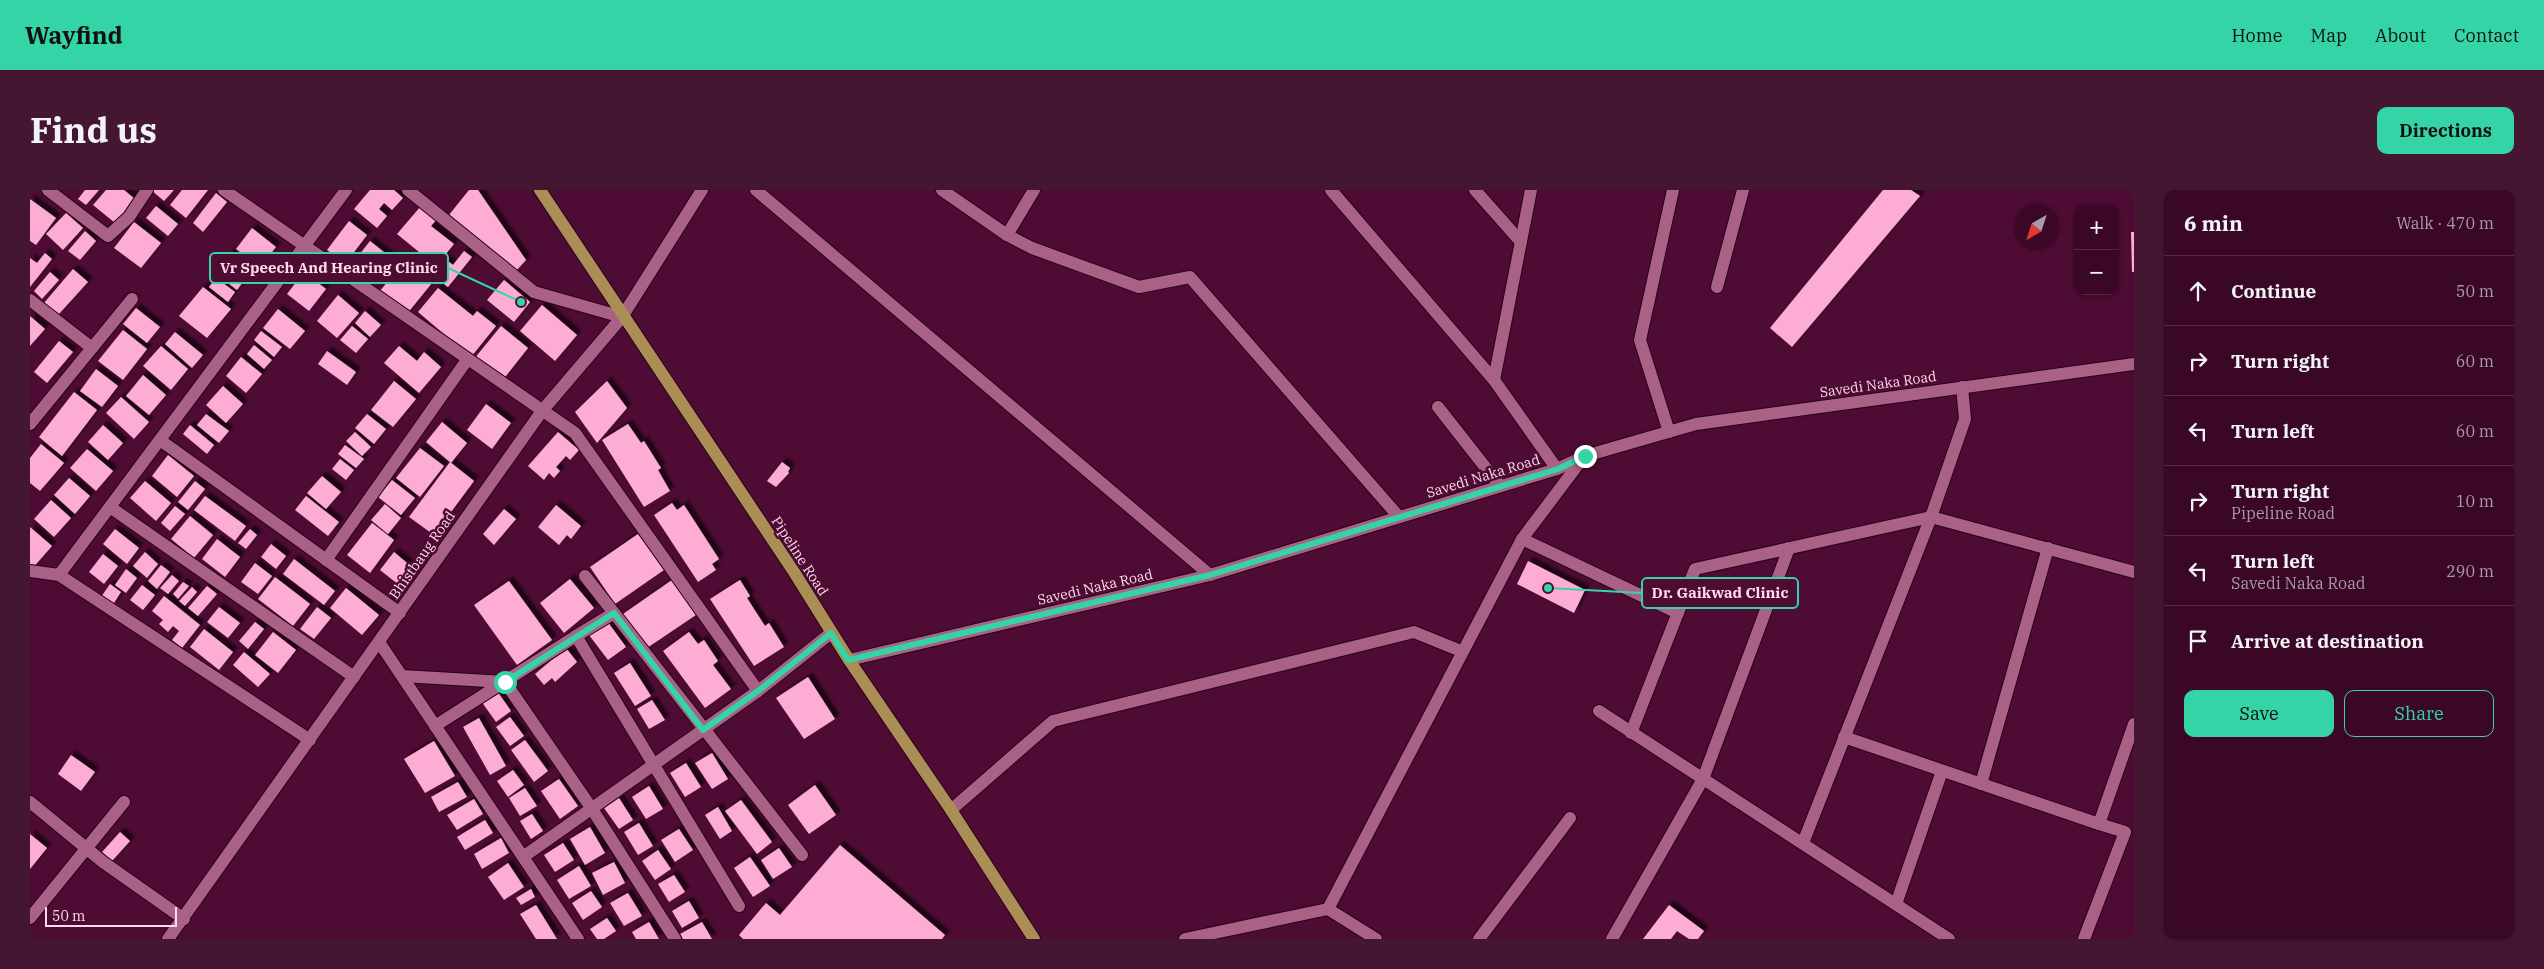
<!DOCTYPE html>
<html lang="en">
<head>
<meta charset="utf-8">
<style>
	body { margin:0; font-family:"IBM Plex Serif",serif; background:#451632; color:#f1f3f6 }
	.controls { position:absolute; right:15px; top:15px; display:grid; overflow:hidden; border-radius:10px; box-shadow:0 1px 4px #0004 }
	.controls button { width:45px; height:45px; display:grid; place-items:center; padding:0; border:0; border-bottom:1px solid #542943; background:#3a0826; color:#f1f3f6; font:25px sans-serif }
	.compass { position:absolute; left:1984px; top:15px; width:45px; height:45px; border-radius:50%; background:#3a0826; box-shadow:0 1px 4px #0004; rotate:219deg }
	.scale { position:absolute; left:15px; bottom:12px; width:132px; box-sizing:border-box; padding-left:5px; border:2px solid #fddbeb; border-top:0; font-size:14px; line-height:18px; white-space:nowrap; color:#fddbeb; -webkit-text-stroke:4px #4e0b33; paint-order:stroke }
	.stop { position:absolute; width:15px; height:15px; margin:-11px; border:4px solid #35d4a7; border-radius:50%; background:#fff }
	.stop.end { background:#35d4a7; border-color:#fff; box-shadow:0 1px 5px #0008 }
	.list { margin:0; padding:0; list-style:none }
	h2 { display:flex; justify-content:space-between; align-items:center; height:65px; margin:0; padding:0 20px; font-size:21px }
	h2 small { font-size:16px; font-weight:400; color:#ab9aa7 }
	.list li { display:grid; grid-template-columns:32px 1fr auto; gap:15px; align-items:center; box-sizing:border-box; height:70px; padding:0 20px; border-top:1px solid #542943 }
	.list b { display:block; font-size:19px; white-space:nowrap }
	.list p { margin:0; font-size:16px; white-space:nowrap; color:#ab9aa7 }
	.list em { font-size:16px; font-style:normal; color:#ab9aa7 }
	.actions { display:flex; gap:10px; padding:15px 20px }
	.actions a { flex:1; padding:11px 0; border:1px solid #35d4a7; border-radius:10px; text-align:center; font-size:18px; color:#35d4a7 }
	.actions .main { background:#35d4a7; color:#111 }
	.icon { flex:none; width:28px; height:28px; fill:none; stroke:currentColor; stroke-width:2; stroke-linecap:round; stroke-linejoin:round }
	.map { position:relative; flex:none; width:2104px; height:749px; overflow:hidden; border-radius:10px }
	header { display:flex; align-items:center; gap:30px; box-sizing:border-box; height:70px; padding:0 25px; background:#35d4a7; color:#111 }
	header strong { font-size:24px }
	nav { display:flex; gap:28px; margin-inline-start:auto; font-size:18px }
	.intro { display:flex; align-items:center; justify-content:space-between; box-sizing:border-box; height:120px; padding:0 30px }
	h1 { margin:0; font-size:35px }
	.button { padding:12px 22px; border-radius:10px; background:#35d4a7; color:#111; font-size:18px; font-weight:700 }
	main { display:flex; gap:30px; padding:0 30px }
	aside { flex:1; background:#3a0826; border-radius:10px; box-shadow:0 1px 4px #0004 }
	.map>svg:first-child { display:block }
	.building { fill:#fdadd4; filter:url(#shadow) }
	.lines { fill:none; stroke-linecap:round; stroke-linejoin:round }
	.minor-casing { stroke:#2b001a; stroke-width:14 }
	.major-casing { stroke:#2b001a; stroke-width:14 }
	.minor { stroke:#aa6186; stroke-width:12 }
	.major { stroke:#ab8d56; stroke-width:12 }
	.route { stroke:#35d4a7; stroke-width:6 }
	.labels { text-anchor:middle; stroke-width:5; stroke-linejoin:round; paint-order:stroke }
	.street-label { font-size:14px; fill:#fddbeb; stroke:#4e0b33 }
	.leader { fill:none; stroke:#35d4a7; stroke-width:2 }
	.callout-dot { fill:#35d4a7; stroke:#4e0b33; stroke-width:2 }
	.callout { fill:#4e0b33; stroke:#35d4a7; stroke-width:2 }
	.callout-label { font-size:15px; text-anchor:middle; font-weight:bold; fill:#fddbeb }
</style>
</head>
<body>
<header>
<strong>Wayfind</strong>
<nav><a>Home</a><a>Map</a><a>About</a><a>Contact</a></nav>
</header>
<div class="intro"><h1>Find us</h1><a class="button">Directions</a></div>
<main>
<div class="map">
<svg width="2104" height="749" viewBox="0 0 2104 749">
	<defs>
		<filter id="shadow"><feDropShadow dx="4.5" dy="-4.5" stdDeviation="1" flood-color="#0009"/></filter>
	</defs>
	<rect width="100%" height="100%" fill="#4e0b33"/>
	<!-- building -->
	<g class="building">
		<path d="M55 0H69L56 15 48 9Z"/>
		<path d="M76 0H94L105 9 85 33 63 15Z"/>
		<path d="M121 0H144L134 11Z"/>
		<path d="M152 0H178L156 28 140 15Z"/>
		<path d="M340 0H364L373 8 362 20 354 13 349 19 357 26 347 38 324 19Z"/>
		<path d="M439 0H448L496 70 487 80 419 25Z"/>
		<path d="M1853 0H1881L1890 6 1762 157 1740 138Z"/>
		<path d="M186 3 197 12 173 42 163 33Z"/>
		<path d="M0 9 26 28 6 55 0 51Z"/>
		<path d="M126 16 148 34 138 46 116 28Z"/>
		<path d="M391 16 407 29 401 36 424 54 406 76 367 44Z"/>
		<path d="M36 23 53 38 33 60 16 44Z"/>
		<path d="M319 31 337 45 315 74 297 60Z"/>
		<path d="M104 32 131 53 111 78 84 58Z"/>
		<path d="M222 38 246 57 230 77 206 59Z"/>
		<path d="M55 41 66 51 50 70 38 61Z"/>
		<path d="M2101 42H2104V82H2102Z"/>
		<path d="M340 51 364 70 346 93 322 74Z"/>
		<path d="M434 61 442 67 418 97 402 85 414 68 423 75Z"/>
		<path d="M15 63 22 69 0 97V68L7 73Z"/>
		<path d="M200 63 222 80 207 100 185 83Z"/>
		<path d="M375 71 402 93 376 125 349 102Z"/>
		<path d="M43 79 58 92 28 125 14 113Z"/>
		<path d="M20 82 29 90 12 109 4 101Z"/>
		<path d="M274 82 296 99 279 121 257 104Z"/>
		<path d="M186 88 205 102 198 112 179 97Z"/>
		<path d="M474 90 500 112 484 132 457 110Z"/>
		<path d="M173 97 201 119 177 148 149 126Z"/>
		<path d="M408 98 443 126 447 121 466 136 441 167 388 122Z"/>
		<path d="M308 105 329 123 307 148 287 131Z"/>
		<path d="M512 115 547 145 525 171 490 141Z"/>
		<path d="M106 118 130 137 117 153 93 134Z"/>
		<path d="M248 119 275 141 260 159 233 138Z"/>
		<path d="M335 121 351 135 340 147 325 133Z"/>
		<path d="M0 126 15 139 0 156Z"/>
		<path d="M322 136 338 149 326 163 310 150Z"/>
		<path d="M471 136 498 158 472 191 444 169Z"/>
		<path d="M93 140 117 159 93 190 68 171Z"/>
		<path d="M231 141 252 157 244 167 224 150Z"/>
		<path d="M145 142 173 165 162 178 135 154Z"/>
		<path d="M29 151 43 162 17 193 4 182Z"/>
		<path d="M224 155 242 170 234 179 217 164Z"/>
		<path d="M131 156 158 179 141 200 113 176Z"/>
		<path d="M369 156 387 171 394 162 411 177 389 203 354 173Z"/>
		<path d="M297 161 326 182 317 195 288 174Z"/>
		<path d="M211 167 232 184 216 203 196 186Z"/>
		<path d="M66 179 88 196 72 217 50 201Z"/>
		<path d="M113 185 136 205 119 225 96 206Z"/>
		<path d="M364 191 386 209 363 237 341 220Z"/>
		<path d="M577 191 597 218 567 253 545 222Z"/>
		<path d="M193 196 213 214 196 233 176 215Z"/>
		<path d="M44 202 67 220 32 266 9 247Z"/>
		<path d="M91 207 119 232 104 249 76 223Z"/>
		<path d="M456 214 481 233 462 259 437 240Z"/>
		<path d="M176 224 199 241 189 253 167 235Z"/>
		<path d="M337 224 356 239 344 254 325 238Z"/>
		<path d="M412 232 437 253 421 273 396 252Z"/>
		<path d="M598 234 611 253 614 251 631 278 628 280 640 301 614 317 572 250Z"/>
		<path d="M73 235 93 253 78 270 58 252Z"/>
		<path d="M160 235 184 255 177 264 153 244Z"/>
		<path d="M325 242 341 257 332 266 316 251Z"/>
		<path d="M528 242 549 260 540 270 536 266 526 277 530 281 524 288 519 283 514 290 498 276Z"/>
		<path d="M11 254 34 273 10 301 0 293V268Z"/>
		<path d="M315 255 334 269 326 278 308 264Z"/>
		<path d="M390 258 414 276 390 307 366 288Z"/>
		<path d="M57 259 83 281 66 301 40 278Z"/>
		<path d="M138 265 164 286 147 307 122 286Z"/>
		<path d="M310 269 324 280 316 290 302 279Z"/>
		<path d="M420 272 444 291 404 345 379 327Z"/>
		<path d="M752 272 760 278 758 282 759 283 746 297 737 291Z"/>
		<path d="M292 286 311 302 296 319 277 303Z"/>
		<path d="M39 288 60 306 45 324 24 305Z"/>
		<path d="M362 290 385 308 371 325 348 307Z"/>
		<path d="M115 291 141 313 126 331 100 308Z"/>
		<path d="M165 291 175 299 158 320 148 312Z"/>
		<path d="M175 306 216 336 205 351 164 320Z"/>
		<path d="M276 306 309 332 298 346 265 320Z"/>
		<path d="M21 310 41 328 24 347 4 329Z"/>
		<path d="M642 313 647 320 654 315 689 369 682 374 686 380 668 392 624 325Z"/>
		<path d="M355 314 371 328 358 344 341 330Z"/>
		<path d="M526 315 551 336 541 349 537 345 529 355 508 337Z"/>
		<path d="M145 316 155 324 140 341 131 333Z"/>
		<path d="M474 319 486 329 464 355 453 344Z"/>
		<path d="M160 326 183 345 164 368 141 349Z"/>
		<path d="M342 333 364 350 340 383 317 365Z"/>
		<path d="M0 337 22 356 1 380 0 379Z"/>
		<path d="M85 339 109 358 97 374 73 354Z"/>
		<path d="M220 339 227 345 216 359 208 353Z"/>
		<path d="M608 344 634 380 585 414 560 377Z"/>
		<path d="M187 349 210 367 195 387 172 369Z"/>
		<path d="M241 354 256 366 246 379 231 367Z"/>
		<path d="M115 362 128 374 117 388 103 376Z"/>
		<path d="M364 362 383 378 369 395 350 380Z"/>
		<path d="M73 364 88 376 74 394 59 382Z"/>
		<path d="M264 369 305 401 294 415 253 384Z"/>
		<path d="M1498 371 1555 400 1544 423 1487 394Z"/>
		<path d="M225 373 242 386 228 404 211 392Z"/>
		<path d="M131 375 140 382 127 399 118 391Z"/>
		<path d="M96 379 107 388 96 403 85 395Z"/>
		<path d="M142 385 149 391 138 404 130 398Z"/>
		<path d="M245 387 280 414 263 436 228 409Z"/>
		<path d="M540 389 564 418 534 443 510 413Z"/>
		<path d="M642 390 666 425 617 458 593 424Z"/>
		<path d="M710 390 720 406 717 408 735 436 739 433 754 457 724 476 680 409Z"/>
		<path d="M479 391 522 450 487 475 444 415Z"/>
		<path d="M153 392 159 396 148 409 143 404Z"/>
		<path d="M80 394 91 402 82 416 71 407Z"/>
		<path d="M112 395 125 405 113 420 100 410Z"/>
		<path d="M177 396 187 404 168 426 158 418Z"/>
		<path d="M162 397 167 402 155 416 149 411Z"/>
		<path d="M316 398 349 425 332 445 300 418Z"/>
		<path d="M134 406 170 435 152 458 142 450 149 441 143 436 138 442 129 434 133 430 122 421Z"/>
		<path d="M189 417 210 433 198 448 177 432Z"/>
		<path d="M287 417 301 428 284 449 270 439Z"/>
		<path d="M577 431 596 457 578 470 559 445Z"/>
		<path d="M225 432 234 439 218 459 209 451Z"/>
		<path d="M174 439 203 462 189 480 160 457Z"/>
		<path d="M243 442 266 460 248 483 225 465Z"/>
		<path d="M659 442 668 454 674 450 688 471 683 475 701 499 675 518 633 461Z"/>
		<path d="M536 458 547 472 525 492 522 488 514 495 505 484Z"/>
		<path d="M214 462 240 484 228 497 203 475Z"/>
		<path d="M600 473 621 506 605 516 584 483Z"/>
		<path d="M778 487 805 529 774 549 746 508Z"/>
		<path d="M467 501 481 521 466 532 451 511Z"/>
		<path d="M622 510 635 530 619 539 607 519Z"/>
		<path d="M480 527 494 546 480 556 466 537Z"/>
		<path d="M449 528 476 576 460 585 433 537Z"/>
		<path d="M495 550 518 581 504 592 481 560Z"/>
		<path d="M404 551 425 586 395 603 374 569Z"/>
		<path d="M682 563 698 589 682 599 665 573Z"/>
		<path d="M41 565 65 582 51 601 28 584Z"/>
		<path d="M656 573 671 597 655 607 640 583Z"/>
		<path d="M483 580 494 595 478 607 467 591Z"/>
		<path d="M529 589 548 616 530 629 511 601Z"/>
		<path d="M428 592 437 607 409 622 401 607Z"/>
		<path d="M785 595 806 625 779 644 758 615Z"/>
		<path d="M619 596 633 619 616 629 602 607Z"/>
		<path d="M495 598 507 616 490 626 479 608Z"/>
		<path d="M589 608 603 630 589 639 574 618Z"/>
		<path d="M444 609 453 624 427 640 417 625Z"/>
		<path d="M711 610 742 652 727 664 695 621Z"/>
		<path d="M688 617 702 641 690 649 675 625Z"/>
		<path d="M502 624 513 641 501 649 490 631Z"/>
		<path d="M455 630 463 643 435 660 427 647Z"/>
		<path d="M609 633 623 656 608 665 594 642Z"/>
		<path d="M560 637 575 663 555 675 540 649Z"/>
		<path d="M649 639 663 660 645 672 631 650Z"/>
		<path d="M90 642 100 651 82 671 72 662Z"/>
		<path d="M0 644 17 658 0 679Z"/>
		<path d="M471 648 479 663 452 679 444 664Z"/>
		<path d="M533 653 544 670 525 682 514 665Z"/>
		<path d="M810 655 915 745 912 749H713L709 745 736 713 750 725Z"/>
		<path d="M749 658 762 677 743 689 731 670Z"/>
		<path d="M628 660 641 679 625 690 612 671Z"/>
		<path d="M720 667 740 696 723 707 704 678Z"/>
		<path d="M584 672 595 693 573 705 562 683Z"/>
		<path d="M478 673 494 697 474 710 458 687Z"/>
		<path d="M549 676 561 696 539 709 527 690Z"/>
		<path d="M644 685 655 702 639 712 628 694Z"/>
		<path d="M501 699 505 707 491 715 486 708Z"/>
		<path d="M561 701 572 717 553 730 542 713Z"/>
		<path d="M598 703 612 726 594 736 580 713Z"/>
		<path d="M659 711 669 728 652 738 642 721Z"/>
		<path d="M506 715 527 749H506L490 724Z"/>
		<path d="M1639 715 1674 741 1668 749H1659L1647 741 1641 749H1613Z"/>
		<path d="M577 728 586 741 574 749H567L560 739Z"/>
		<path d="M619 732 629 749H606L602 742Z"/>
		<path d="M672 732 682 749H653L650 744Z"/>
	</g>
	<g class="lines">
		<!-- minor casing -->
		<g class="minor-casing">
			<g id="minor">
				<path d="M18 0 78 46 99 27 117 0"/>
				<path d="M194 0 545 243 728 501"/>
				<path d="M378 0 504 102 592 127"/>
				<path d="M726 0 1180 385"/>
				<path d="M912 0 977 45"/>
				<path d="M1004 0 977 45 1002 58 1109 97 1160 87 1369 327"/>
				<path d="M1301 0 1464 190 1527 279"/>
				<path d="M1445 0 1491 52"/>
				<path d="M1687 97 1713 0"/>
				<path d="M0 110 62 158"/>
				<path d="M1464 190 1501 0"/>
				<path d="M1408 217 1470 296"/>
				<path d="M0 234 102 109"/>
				<path d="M1639 242 1610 150 1643 0"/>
				<path d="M130 250 370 423"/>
				<path d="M80 317 324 487"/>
				<path d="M1492 349 1648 423"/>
				<path d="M296 370 437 170"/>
				<path d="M0 381 29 385 280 550"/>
				<path d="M29 385 316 0"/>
				<path d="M555 386 584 423"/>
				<path d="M546 446 584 423 772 665"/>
				<path d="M349 452 548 749"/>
				<path d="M819 470 1180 385 1527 279 1555 266 1666 234 2104 174"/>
				<path d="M372 486 475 492 562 619 645 749"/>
				<path d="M1569 521 1919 749"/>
				<path d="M405 536 546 446 709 716"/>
				<path d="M1601 543 1665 379 1901 327 2104 382"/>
				<path d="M1814 547 2069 634"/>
				<path d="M1951 594 2018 358"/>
				<path d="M0 612 73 672 154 729"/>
				<path d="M921 620 1023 531 1384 442 1431 461"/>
				<path d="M1773 653 1901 327 1935 229 1932 197"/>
				<path d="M493 667 728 501 801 443"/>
				<path d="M1866 714 1912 581"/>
				<path d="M1298 719 1492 349 1553 268"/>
				<path d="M0 728 94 612"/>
				<path d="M138 749 512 221 592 127 672 0"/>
				<path d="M1155 749 1298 719 1346 749"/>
				<path d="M1449 749 1540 628"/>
				<path d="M1582 749 1673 589 1759 358"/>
				<path d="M2054 749 2095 642 2069 634 2104 534"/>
			</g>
		</g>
		<!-- major casing -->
		<g class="major-casing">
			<path id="major" d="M510 0 764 382 819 470 921 620 1004 749"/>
		</g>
		<!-- minor -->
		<use href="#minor" class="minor"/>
		<!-- major -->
		<use href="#major" class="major"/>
	</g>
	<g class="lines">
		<!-- route -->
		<path class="route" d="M475 492 584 423 673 540 728 501 801 443 818 470 1180 385 1528 279 1555 266"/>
	</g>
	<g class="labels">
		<!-- street labels -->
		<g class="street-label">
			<text transform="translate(1848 194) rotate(-8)" y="5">Savedi Naka Road</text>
			<text transform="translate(1453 286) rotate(-17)" y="5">Savedi Naka Road</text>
			<text transform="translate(392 365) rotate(-55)" y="5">Bhistbaug Road</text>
			<text transform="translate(770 366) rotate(57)" y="5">Pipeline Road</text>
			<text transform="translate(1065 397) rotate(-13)" y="5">Savedi Naka Road</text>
		</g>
	</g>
	<!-- callouts -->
	<path class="leader" d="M491 112L418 78M1518 398L1612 403"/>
	<g class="callout-dot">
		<circle cx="491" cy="112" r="5"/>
		<circle cx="1518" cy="398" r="5"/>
	</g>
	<g class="callout">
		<rect x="180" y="63" width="238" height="30" rx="5"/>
		<rect x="1612" y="388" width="156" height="30" rx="5"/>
	</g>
	<g class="callout-label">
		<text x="299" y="83">Vr Speech And Hearing Clinic</text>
		<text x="1690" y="408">Dr. Gaikwad Clinic</text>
	</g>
</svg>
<div class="controls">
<button>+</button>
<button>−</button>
</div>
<svg class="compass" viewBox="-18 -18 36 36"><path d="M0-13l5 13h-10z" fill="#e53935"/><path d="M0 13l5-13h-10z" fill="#ab9aa7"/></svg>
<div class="scale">50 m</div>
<div class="stop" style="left:475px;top:492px"></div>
<div class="stop end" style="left:1555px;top:266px"></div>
</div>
<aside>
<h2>6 min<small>Walk · 470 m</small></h2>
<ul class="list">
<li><svg class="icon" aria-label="ahead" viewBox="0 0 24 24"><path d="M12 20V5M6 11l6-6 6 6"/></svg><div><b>Continue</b></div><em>50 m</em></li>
<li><svg class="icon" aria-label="right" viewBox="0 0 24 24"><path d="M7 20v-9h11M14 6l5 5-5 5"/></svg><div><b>Turn right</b></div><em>60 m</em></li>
<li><svg class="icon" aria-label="left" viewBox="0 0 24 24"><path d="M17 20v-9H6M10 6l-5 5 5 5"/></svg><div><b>Turn left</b></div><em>60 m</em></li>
<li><svg class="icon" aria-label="right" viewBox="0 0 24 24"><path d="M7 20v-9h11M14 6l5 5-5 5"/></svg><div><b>Turn right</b><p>Pipeline Road</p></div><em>10 m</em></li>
<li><svg class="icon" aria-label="left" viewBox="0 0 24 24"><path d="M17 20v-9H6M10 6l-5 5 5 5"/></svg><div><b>Turn left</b><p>Savedi Naka Road</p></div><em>290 m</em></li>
<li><svg class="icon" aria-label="arrive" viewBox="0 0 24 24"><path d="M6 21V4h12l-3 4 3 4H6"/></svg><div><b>Arrive at destination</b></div></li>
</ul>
<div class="actions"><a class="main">Save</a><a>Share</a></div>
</aside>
</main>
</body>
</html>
